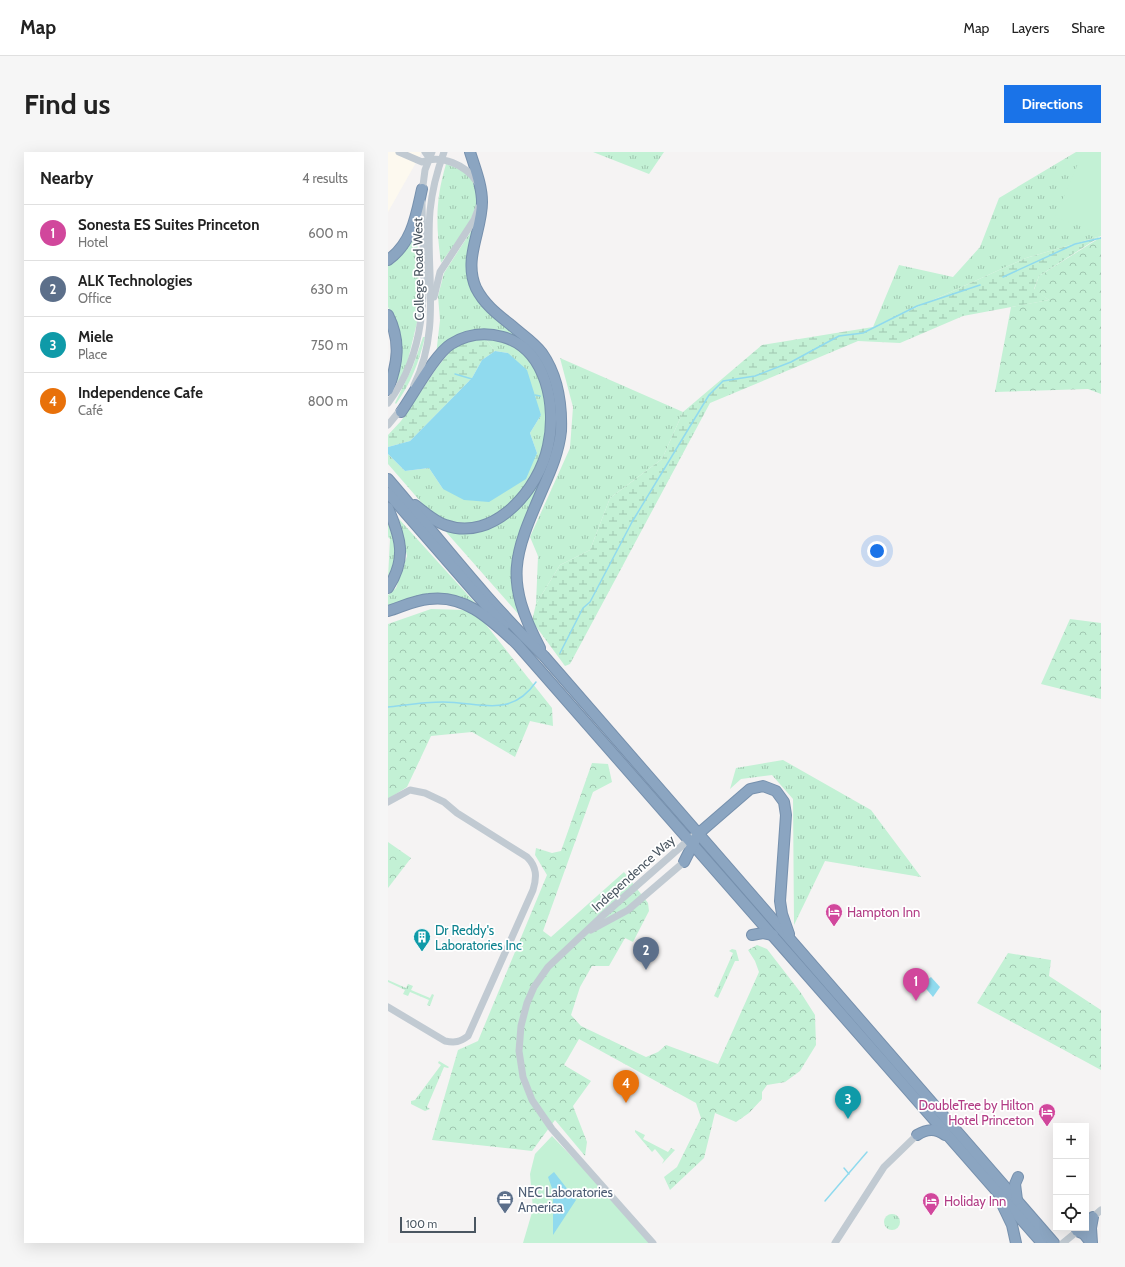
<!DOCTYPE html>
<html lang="en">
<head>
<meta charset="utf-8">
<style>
	body { margin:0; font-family:Cabin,sans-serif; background:#f6f6f6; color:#222 }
	.controls { position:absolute; right:12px; bottom:12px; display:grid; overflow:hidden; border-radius:0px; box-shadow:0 4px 16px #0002 }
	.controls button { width:36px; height:36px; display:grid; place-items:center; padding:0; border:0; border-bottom:1px solid #e0e0e0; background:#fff; color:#222; font:20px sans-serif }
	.scale { position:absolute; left:12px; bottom:10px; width:76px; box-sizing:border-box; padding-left:4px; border:2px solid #4a5661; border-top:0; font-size:11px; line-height:14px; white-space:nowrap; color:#4a5661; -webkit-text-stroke:3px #fff; paint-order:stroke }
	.you { position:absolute; left:489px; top:399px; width:14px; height:14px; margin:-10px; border:3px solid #fff; border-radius:50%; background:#1a73e8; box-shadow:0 0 0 6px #1a73e833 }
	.badge { display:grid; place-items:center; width:26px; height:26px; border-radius:50%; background:#1a73e8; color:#fff; font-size:13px; font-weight:700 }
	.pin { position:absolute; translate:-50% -33px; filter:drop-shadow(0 1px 2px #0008) }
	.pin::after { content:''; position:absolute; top:21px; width:14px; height:12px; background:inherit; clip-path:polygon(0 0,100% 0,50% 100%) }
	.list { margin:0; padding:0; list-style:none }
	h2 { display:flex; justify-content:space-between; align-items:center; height:52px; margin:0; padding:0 16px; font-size:17px }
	h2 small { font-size:13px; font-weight:400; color:#767676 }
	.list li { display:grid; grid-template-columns:26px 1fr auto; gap:12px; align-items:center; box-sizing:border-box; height:56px; padding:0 16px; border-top:1px solid #e0e0e0 }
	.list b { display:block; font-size:15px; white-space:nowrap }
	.list p { margin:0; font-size:13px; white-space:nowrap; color:#767676 }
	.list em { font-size:13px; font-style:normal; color:#767676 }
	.icon { flex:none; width:22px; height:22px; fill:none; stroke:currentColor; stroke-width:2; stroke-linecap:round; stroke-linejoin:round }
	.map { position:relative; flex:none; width:713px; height:1091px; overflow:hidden; border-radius:0px }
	header { display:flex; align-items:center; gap:24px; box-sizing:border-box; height:56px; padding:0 20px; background:#fff; border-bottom:1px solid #e0e0e0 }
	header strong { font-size:19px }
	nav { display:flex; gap:22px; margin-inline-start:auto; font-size:14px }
	.intro { display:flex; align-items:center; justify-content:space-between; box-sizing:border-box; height:96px; padding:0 24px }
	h1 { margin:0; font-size:28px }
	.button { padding:10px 18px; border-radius:0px; background:#1a73e8; color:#fff; font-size:14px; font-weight:700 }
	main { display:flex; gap:24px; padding:0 24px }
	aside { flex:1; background:#fff; border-radius:0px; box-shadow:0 4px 16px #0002 }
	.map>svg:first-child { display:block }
	.commercial { fill:#fdf9ef }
	.grass { fill:url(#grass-tufts) }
	.forest { fill:url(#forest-crowns) }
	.wetland { fill:url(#wetland-marsh) }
	.park { fill:#c3f1d5 }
	.water { fill:#90daee }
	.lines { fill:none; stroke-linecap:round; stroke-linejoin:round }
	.stream { stroke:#90daee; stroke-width:1.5 }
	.highway-casing { stroke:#7690ad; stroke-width:12 }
	.minor { stroke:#c1cad2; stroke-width:7 }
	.highway { stroke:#8ba5c1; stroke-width:10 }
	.labels { text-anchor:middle; stroke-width:3.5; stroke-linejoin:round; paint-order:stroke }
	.street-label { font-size:13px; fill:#4a5661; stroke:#fff }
	.hotel-label { font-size:13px; fill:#b23c85; stroke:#fff; text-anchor:start }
	.culture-label { font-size:13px; fill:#0d838f; stroke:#fff; text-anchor:start }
	.service-label { font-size:13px; fill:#4e5e75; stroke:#fff; text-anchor:start }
</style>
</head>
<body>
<header>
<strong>Map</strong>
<nav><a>Map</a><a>Layers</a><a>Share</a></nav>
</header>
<div class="intro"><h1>Find us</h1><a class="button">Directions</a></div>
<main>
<aside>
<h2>Nearby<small>4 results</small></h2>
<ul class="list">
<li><span class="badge" style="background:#d1479c">1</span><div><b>Sonesta ES Suites Princeton</b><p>Hotel</p></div><em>600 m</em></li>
<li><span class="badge" style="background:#5c6f8a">2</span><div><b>ALK Technologies</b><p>Office</p></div><em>630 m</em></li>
<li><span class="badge" style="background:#0f9aa8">3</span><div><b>Miele</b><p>Place</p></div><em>750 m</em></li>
<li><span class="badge" style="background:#e8710a">4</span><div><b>Independence Cafe</b><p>Café</p></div><em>800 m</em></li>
</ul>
</aside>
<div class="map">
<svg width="713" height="1091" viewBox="0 0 713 1091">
	<defs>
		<pattern id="grass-tufts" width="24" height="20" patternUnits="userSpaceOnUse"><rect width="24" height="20" fill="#c3f1d5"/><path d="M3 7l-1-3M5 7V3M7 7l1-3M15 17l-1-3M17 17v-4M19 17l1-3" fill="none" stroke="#a0c6b0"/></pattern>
		<pattern id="forest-crowns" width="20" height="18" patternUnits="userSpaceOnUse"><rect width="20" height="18" fill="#c3f1d5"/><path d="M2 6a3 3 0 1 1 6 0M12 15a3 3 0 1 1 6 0" fill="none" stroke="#a0c6b0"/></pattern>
		<pattern id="wetland-marsh" width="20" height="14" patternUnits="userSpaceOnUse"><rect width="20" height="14" fill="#c3f1d5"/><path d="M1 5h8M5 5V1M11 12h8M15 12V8" fill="none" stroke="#a0c6b0"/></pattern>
	</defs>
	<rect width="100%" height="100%" fill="#f5f3f3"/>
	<!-- commercial -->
	<path class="commercial" d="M0 0H34L0 60Z"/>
	<!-- grass -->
	<g class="grass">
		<path d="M205 0H276L261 22Z"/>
		<path d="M688 0H713V84L638 106 485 175 511 113 565 125 592 95 611 46Z"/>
		<path d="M58 12C64 14 70 16 75 19 111 44 69 88 53 111 48 74 47 49 58 12Z"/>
		<path d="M89 70 85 137 132 185 91 178 63 186 48 203 52 168 50 144 56 121Z"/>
		<path d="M29 81 32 158 18 216 9 232 13 183 0 155V113L6 111Z"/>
		<path d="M35 185H37C31 210 23 231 8 252L7 251 25 214Z"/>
		<path d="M96 185 117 188 141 203 160 246 159 293 143 331 111 361 84 372 60 369 39 357 0 312V302L17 319 41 316 55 337 149 301 142 281 153 263 120 201 107 199Z"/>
		<path d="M172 206 295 260 274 307 222 346 202 398 172 413 148 452 150 404 142 385 182 296 185 255Z"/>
		<path d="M159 321 126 408 124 435 133 465 51 372 74 378 133 352Z"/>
		<path d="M0 365C8 384 10 408 0 426L2 387 0 385Z"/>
		<path d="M11 367 88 452 69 446 0 456V443L8 436 19 404Z"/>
		<path d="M395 608 483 658 533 725 437 709 406 773 405 647 384 623 353 627 342 637 348 616Z"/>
		<path d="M344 797 348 798 351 809H347L330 846 326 844 345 801 341 799Z"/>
		<path d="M0 828 18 836 20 832 25 834 23 838 42 846 44 842 46 843 42 854 39 853 41 848 22 840 20 844 15 842 17 838 0 830Z"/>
		<path d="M51 909 61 915 60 916 56 915 39 955 42 957 37 959 23 952V949L27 948 53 913 50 911Z"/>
		<path d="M247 978 257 983 255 987 280 1000 283 996 287 998 274 1012 276 1008 267 997 264 1000 247 980Z"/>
		<circle cx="504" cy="1070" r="8"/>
	</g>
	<!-- forest -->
	<g class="forest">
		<path d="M713 85V242L700 237 607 240 623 155 661 148 646 138 651 124Z"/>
		<path d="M43 457 77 458 88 460 164 556 165 574 142 569 127 605 84 580 43 584 19 635 0 647V472Z"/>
		<path d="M682 467 713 471V547L653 532Z"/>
		<path d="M204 611 220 612 224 630 205 640 155 779 163 785 236 720 260 751 261 759 245 790 237 786 221 814H204L192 835 183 863 193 874 258 905 270 900 278 893 330 912 371 820 367 809 360 798 369 793 379 797 413 841 427 863 428 893 412 919 397 930 379 933 374 940V947L361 961 348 970 327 961 316 1006 282 1038 276 1025 289 1015 313 966 308 951 191 887 176 913 203 929 185 954 199 990 197 1004 167 968 144 999 44 988 70 898 90 889 159 723 147 703 148 696 164 701 173 699Z"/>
		<path d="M0 690 23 706 0 736Z"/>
		<path d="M620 801 663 808 661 824 713 858V918L589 851Z"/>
	</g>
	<!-- wetland -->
	<g class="wetland">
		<path d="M713 84 651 124 646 137 661 148 575 164 512 191 470 189 322 251 182 512 177 514 144 469 148 452 172 413 202 398 222 346 274 307 295 260 374 193 485 175 638 106Z"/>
		<path d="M96 185 107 199 94 208 84 226 22 289 0 295V283L13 269 48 217 63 198 81 188Z"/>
	</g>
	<!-- park -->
	<g class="park">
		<path d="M695 0H713V82L667 65Z"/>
		<path d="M164 984 267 1091H135L145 1057 142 1022 147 1002Z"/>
	</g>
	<!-- water -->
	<g class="water">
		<path d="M107 199 120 201 139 218 153 263 142 281 149 301 138 327 101 350 76 348 55 337 41 316 17 319 0 302V295L22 289 84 226 94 208Z"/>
		<path d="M543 825 552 835 545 845 534 832Z"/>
		<path d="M166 1020 188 1048 165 1083V1039L160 1025Z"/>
	</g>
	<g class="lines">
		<!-- stream -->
		<g class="stream">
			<path d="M615 125 687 92 713 86"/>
			<path d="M67 222 84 227"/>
			<path d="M147 243 152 244"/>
			<path d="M172 501 195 456 202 450 244 370 321 243 335 229 367 224 403 210 451 184 475 181 529 154 592 133"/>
			<path d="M0 555C18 553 37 550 55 550 92 550 122 567 148 530"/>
			<path d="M456 1016 461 1022"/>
			<path d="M437 1049 479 1000"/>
		</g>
		<!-- highway casing -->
		<g class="highway-casing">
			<g id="highway">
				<path d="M82 0C87 16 94 33 94 50 94 79 75 107 88 136 96 152 109 162 123 173 133 182 146 190 154 201 170 224 174 252 173 279 171 299 163 318 155 336 125 405 116 427 152 496"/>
				<path d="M0 108C24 91 28 64 34 37"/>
				<path d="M0 163C13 189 10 211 0 238"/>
				<path d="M13 260C25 243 47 202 63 192 79 182 97 180 115 185 159 197 169 256 160 294 151 337 106 391 57 373 46 369 36 360 27 353"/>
				<path d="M0 327C51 386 99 450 156 504L666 1091"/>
				<path d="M0 341 116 474"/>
				<path d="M0 356C13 386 19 407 0 436"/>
				<path d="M0 459C13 455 27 448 41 447 78 442 104 469 129 492L654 1091"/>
				<path d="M296 710 310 682 362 637 375 634 388 639 396 650 398 663 392 749 394 762 401 782"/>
				<path d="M364 783 375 781 385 783"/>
				<path d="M529 983C539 977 547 976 557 983"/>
				<path d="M629 1048 627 1032 630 1025"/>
				<path d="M613 1050 624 1073 628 1091"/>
				<path d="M689 1079 696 1082 703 1091"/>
				<path d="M704 1091 703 1076 705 1065"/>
			</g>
		</g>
		<!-- minor -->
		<g class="minor">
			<path d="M11 0 34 10C53 2 78 13 89 30"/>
			<path d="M37 0 42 7"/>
			<path d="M34 41 37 18 44 0"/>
			<path d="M46 145 52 120 86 68 91 55"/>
			<path d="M26 233C54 177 37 118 42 59 44 38 49 19 56 0"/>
			<path d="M0 251C45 193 35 120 34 51"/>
			<path d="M0 273 14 256"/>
			<path d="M0 650 22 638 37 641 56 650 69 661 139 705C149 715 149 725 145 738L80 884C72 890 67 891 57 889L0 855"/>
			<path d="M203 778 240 758 296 710"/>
			<path d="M698 1071 713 1058"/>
			<path d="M265 1091 164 977 144 948 135 925 131 899 133 874 139 851 146 835 160 815 212 766 304 685"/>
			<path d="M447 1091 496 1015 529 983"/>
			<path d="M675 1091 692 1077"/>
		</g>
		<!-- highway -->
		<use href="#highway" class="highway"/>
	</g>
	<!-- icons -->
	<defs>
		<g id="hotel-pin" transform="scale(0.9)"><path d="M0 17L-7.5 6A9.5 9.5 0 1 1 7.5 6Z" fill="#d1479c" stroke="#fff"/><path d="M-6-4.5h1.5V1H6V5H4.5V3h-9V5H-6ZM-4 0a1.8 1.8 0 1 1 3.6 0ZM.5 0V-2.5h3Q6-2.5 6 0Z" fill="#fff"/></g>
		<g id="building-pin" transform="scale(0.9)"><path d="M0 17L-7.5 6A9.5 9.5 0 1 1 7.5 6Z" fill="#0f9aa8" stroke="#fff"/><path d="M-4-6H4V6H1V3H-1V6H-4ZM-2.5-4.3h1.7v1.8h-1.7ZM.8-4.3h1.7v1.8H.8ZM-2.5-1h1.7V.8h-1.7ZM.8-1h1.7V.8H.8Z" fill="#fff"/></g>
		<g id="office-pin" transform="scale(0.9)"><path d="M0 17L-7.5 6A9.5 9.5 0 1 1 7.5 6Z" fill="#5c6f8a" stroke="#fff"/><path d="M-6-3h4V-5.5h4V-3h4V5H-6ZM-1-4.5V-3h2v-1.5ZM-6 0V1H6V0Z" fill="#fff"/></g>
	</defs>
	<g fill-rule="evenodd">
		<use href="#hotel-pin" x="446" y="760"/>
		<use href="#building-pin" x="34" y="785"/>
		<use href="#hotel-pin" x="659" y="960"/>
		<use href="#office-pin" x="117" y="1047"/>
		<use href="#hotel-pin" x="543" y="1049"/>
	</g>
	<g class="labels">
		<!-- street labels -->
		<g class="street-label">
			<text transform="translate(30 117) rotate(-91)" y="5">College Road West</text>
			<text transform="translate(245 721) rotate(-42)" y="5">Independence Way</text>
		</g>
		<!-- hotel labels -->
		<g class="hotel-label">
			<text x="459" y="765">Hampton Inn</text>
			<text x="646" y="958" text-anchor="end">DoubleTree by Hilton<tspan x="646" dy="15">Hotel Princeton</tspan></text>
			<text x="556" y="1054">Holiday Inn</text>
		</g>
		<!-- culture labels -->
		<g class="culture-label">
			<text x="47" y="783">Dr Reddy's<tspan x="47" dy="15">Laboratories Inc</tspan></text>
		</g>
		<!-- service labels -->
		<g class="service-label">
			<text x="130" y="1045">NEC Laboratories<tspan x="130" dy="15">America</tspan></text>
		</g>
	</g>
</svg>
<div class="controls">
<button>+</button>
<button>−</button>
<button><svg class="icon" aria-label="locate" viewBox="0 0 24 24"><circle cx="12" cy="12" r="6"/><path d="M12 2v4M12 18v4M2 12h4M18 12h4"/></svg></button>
</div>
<div class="scale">100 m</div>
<div class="you"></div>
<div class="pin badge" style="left:528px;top:849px;background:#d1479c">1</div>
<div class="pin badge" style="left:258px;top:818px;background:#5c6f8a">2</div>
<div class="pin badge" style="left:460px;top:967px;background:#0f9aa8">3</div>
<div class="pin badge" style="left:238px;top:951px;background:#e8710a">4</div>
</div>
</main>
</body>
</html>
